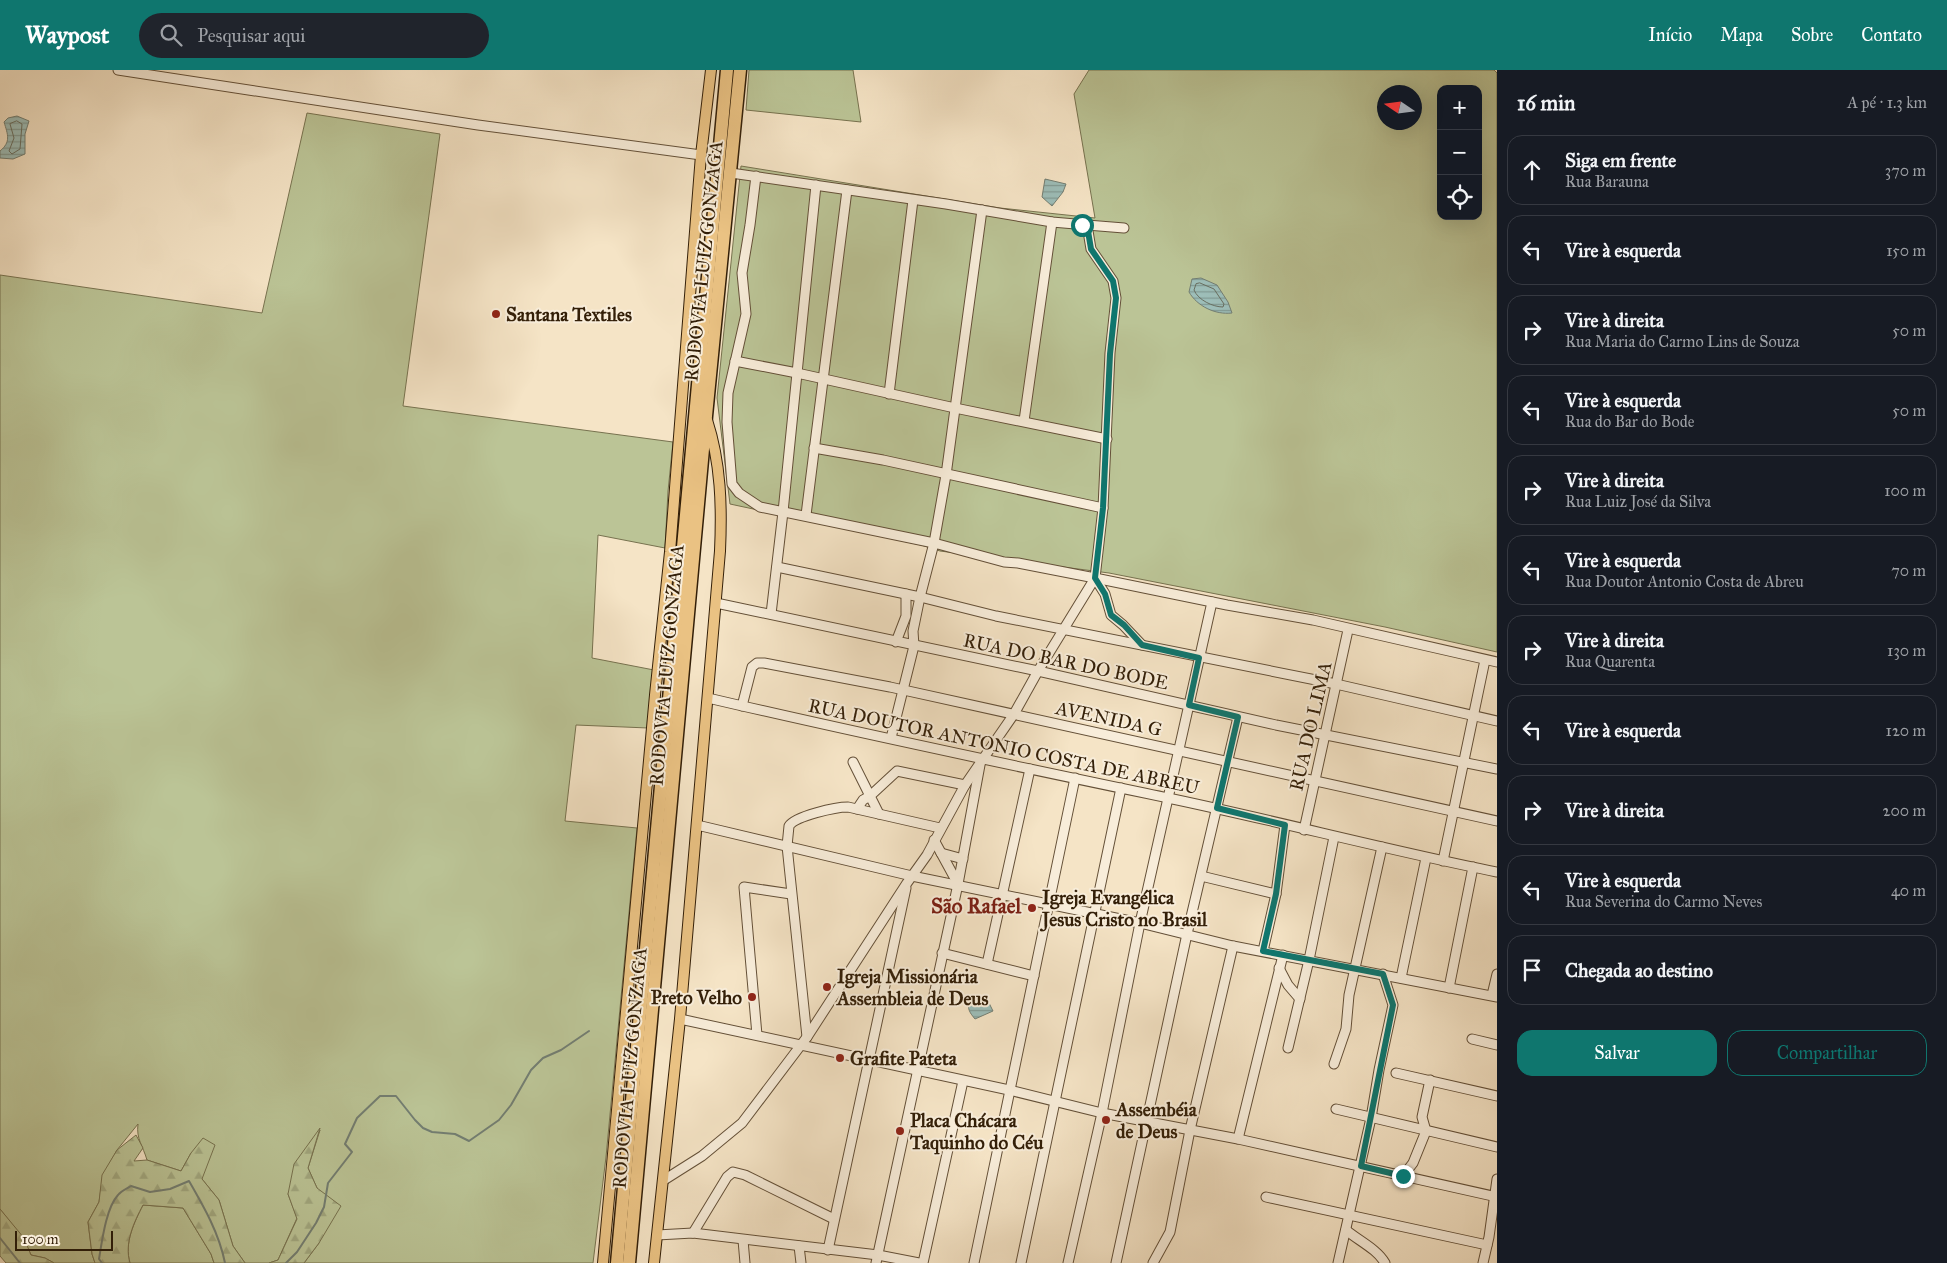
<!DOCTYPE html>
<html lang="pt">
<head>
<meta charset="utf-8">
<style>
	body { margin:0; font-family:"IM FELL Great Primer",serif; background:#20242c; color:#f1f3f6 }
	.controls { position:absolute; right:15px; top:15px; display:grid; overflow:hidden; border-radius:10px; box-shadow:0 5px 20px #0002 }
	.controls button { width:45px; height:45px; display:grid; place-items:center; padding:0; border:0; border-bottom:1px solid #363941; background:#171b24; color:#f1f3f6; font:25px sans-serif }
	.compass { position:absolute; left:1377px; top:15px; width:45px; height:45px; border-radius:50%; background:#171b24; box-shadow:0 5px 20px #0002; rotate:283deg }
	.scale { position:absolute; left:15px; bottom:12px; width:98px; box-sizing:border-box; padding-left:5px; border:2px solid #331f08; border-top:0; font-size:14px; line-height:18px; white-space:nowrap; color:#331f08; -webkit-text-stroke:4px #f8edda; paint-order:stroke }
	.stop { position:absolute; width:15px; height:15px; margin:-11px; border:4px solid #0f766e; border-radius:50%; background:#fff }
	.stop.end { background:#0f766e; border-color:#fff; box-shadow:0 1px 5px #0008 }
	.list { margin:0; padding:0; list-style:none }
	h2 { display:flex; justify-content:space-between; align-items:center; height:65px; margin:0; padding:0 20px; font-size:21px }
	h2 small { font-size:16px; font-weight:400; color:#9ea1a6 }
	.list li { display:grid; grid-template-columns:32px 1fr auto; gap:15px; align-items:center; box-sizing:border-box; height:70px; margin:0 10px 10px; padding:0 10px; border:1px solid #363941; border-radius:15px }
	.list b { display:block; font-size:19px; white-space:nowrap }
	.list p { margin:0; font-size:16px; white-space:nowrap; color:#9ea1a6 }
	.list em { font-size:16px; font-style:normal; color:#9ea1a6 }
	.actions { display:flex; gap:10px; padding:15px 20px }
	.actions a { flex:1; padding:11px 0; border:1px solid #0f766e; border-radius:15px; text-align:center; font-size:18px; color:#0f766e }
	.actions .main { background:#0f766e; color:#fff }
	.icon { flex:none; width:28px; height:28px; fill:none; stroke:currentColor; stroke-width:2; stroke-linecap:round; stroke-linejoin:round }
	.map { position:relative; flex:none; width:1497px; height:1193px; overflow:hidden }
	header { display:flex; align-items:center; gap:30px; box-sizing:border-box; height:70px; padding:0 25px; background:#0f766e; color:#fff }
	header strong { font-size:24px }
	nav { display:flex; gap:28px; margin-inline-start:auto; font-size:18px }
	.search { width:350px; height:45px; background:#20242c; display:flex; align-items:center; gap:12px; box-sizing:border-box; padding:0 18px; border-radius:28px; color:#9ea1a6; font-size:19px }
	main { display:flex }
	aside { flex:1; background:#171b24 }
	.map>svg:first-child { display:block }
	.grass { fill:#bbc496; stroke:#77724f; fill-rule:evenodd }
	.forest { fill:url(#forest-firs); stroke:#77724f }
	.water { fill:url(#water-rules); stroke:#737e72 }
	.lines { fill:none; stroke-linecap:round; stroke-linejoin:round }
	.shore { stroke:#686e60; stroke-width:1 }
	.stream { stroke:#737e72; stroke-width:2 }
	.minor-casing { stroke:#645038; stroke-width:11 }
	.major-casing { stroke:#331f08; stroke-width:12 }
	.highway-casing { stroke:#331f08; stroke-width:15 }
	.minor { stroke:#f8edda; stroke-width:9 }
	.major { stroke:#eac283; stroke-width:10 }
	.highway { stroke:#eac283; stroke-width:12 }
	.route { stroke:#0f766e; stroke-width:6 }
	.poi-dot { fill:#8f2418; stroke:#f8edda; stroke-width:2 }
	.labels { text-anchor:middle; stroke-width:4; stroke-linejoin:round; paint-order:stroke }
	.street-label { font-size:19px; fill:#331f08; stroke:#f8edda }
	.poi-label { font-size:19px; font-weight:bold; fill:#331f08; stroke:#f8edda; text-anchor:start }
	.quarter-label { font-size:21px; font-weight:bold; fill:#7a1f14; stroke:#f8edda }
</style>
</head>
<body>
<header>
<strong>Waypost</strong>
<div class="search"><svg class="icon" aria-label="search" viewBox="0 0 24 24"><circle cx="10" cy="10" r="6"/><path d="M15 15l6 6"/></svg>Pesquisar aqui</div>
<nav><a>Início</a><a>Mapa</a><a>Sobre</a><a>Contato</a></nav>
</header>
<main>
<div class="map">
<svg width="1497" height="1193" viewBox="0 0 1497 1193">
	<defs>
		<pattern id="forest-firs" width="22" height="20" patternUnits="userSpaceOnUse" patternTransform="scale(1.25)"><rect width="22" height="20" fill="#bbc496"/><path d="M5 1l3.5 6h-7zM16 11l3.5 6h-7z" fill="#a1a880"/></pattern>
		<pattern id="water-rules" width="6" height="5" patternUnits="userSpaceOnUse" patternTransform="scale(1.25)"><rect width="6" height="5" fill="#9dbeb9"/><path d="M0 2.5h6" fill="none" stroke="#819a94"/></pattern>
	</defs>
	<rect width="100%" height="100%" fill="#f5e4c6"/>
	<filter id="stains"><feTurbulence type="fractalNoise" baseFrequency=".004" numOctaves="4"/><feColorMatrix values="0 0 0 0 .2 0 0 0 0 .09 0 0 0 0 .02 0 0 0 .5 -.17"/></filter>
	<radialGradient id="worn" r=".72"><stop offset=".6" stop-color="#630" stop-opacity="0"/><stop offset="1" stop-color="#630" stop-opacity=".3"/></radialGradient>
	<!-- grass -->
	<g class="grass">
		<path d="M749 0H853L861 52 746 40Z"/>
		<path d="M1089 0H1494L1497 3V582L1385 557 1109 503 940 481 921 475 730 434 717 328 741 96 1000 138 1095 148 1074 24ZM1441 19H1478V146H1441ZM1384 22H1414V52H1384Z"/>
		<path d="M307 43 440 64 403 336 673 372 668 421 665 478 598 465 592 588 654 600 648 658 576 655 565 751 637 758 606 1087 593 1193H304L319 1173 317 1118 308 1098 320 1060 288 1124 297 1148 278 1190 269 1193H245L233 1176 219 1130 202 1109 191 1083 181 1101 147 1090C143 1076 136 1069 138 1054L117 1080 103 1105 99 1132 88 1152 92 1184 95 1193H54L45 1188 31 1185 23 1168 0 1139V205L262 243Z"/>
		<path d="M143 1135 183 1138 211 1184 214 1193H130C124 1173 134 1153 143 1135Z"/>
	</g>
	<!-- forest -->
	<g class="forest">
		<path d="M320 1058 308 1098 317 1118 341 1136 319 1173 304 1193H269L278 1190 297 1149 288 1124 294 1094Z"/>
		<path d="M136 1065 143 1078 134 1091 147 1090 181 1101 191 1083 203 1068 215 1075 202 1109 219 1130 233 1176 245 1193H214L211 1184 183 1138 143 1135C134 1152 124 1173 130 1193H95L92 1184 88 1152 99 1132 102 1105 117 1080Z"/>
		<path d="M0 1139 24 1168 31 1185 45 1188 54 1193H6L0 1186Z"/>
	</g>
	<!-- water -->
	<g class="water">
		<path d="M17 46 29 51 25 64V84L13 89 0 88V81C11 72 8 65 4 52L8 48Z"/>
		<path d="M1045 109 1066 114 1063 122 1052 136 1042 127Z"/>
		<path d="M1201 208 1217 215 1228 232 1232 243C1215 245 1197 236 1189 222L1192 209Z"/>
		<path d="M982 926 987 929 993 941 975 949C970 943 967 939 969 931Z"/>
	</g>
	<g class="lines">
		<!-- shore -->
		<g class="shore">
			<path d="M17 51 22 54 20 79 12 84 9 81 14 68 10 54Z"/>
			<path d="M1200 213 1214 219 1224 234 1223 237C1213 237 1198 230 1194 220L1196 214Z"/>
		</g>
		<!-- stream -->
		<g class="stream">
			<path d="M0 1168 20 1193"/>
			<path d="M102 1193 99 1189C102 1171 106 1138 118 1125 121 1121 126 1119 131 1116L150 1122 170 1119 189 1111C204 1137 219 1163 225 1193"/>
			<path d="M286 1193 297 1182 316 1153 324 1137 328 1113 352 1082 345 1074 357 1048 380 1026H396L415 1050 423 1058 432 1062 455 1064 469 1071 499 1050 511 1035 531 1000 543 988 561 980 589 961"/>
		</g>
		<!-- minor casing -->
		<g class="minor-casing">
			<g id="minor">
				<path d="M118 0 478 55 701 85"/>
				<path d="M756 106 750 155 742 203 746 244 728 323 727 352 732 414 739 423 760 437 934 473 1004 492 1018 493 1095 508 1227 535 1313 550 1497 592"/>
				<path d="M1087 155 1124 158"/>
				<path d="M735 291 797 303 955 338 1107 369"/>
				<path d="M889 324 913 130"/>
				<path d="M1024 351 1052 152"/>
				<path d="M814 378 883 390 1103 438"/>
				<path d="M806 445 847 120"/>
				<path d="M777 497 920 527 996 546 1336 614 1497 651"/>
				<path d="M1095 508 1105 524 1111 545 1123 555 1142 575"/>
				<path d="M716 533 1038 601 1276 655 1497 699"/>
				<path d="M771 544 783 442 816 115"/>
				<path d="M896 572 906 546V524"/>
				<path d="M708 628C861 664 1015 696 1168 728 1278 751 1387 780 1497 802"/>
				<path d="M742 636 752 597 757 593H764L890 617 1497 751"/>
				<path d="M891 668 914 576 913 561 920 527 934 473 946 405 982 140"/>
				<path d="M853 692 870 726 863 730 857 739"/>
				<path d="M879 744 870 726 897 701 965 715"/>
				<path d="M697 755 912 806 1140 853 1233 876 1497 927"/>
				<path d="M1304 760 1348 560"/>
				<path d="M934 770 958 814"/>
				<path d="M941 783 963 789"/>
				<path d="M1443 791 1485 590"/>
				<path d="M1201 806 1276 824"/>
				<path d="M1263 881 1276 824 1285 755"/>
				<path d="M942 883 1034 906"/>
				<path d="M987 894 1030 699"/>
				<path d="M1279 898 1288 915 1300 929"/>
				<path d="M1401 908 1426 788"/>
				<path d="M1449 918 1473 797"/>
				<path d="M1492 925 1497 904"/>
				<path d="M680 949 1009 1020 1102 1043 1238 1069 1497 1127"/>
				<path d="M757 965 744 817 791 824"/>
				<path d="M807 967 787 776 789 756C795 746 836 737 848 737L940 758"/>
				<path d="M1472 969 1497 975"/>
				<path d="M1288 978 1309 890 1334 767"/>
				<path d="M1334 994 1346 959 1349 925 1382 777"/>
				<path d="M1396 1003 1497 1026"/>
				<path d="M1336 1039 1497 1077"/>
				<path d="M1238 1069 1283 885"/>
				<path d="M1403 1106 1413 1093 1426 1061 1422 1047 1430 1010"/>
				<path d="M664 1110 702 1086 742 1053 807 967 907 813 927 785 965 715 1014 644 1038 601 1095 508 1103 438 1110 283 1116 228 1113 211 1091 179 1087 155 1052 152 946 134 731 103"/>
				<path d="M1266 1127 1487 1175"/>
				<path d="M1346 1160C1359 1171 1377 1179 1385 1193"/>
				<path d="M693 1163 727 1107 733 1102 745 1105 834 1149"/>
				<path d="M657 1165 693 1163 878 1185 919 1193"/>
				<path d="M743 1170 745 1193"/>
				<path d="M799 1176 801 1193"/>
				<path d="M828 1180 906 818"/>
				<path d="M876 1193 958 814 980 695"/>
				<path d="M923 1193 963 1011"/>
				<path d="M974 1193 1075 708"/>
				<path d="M1021 1193 1121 718"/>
				<path d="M1068 1193 1102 1043 1140 853 1212 532"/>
				<path d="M1116 1193 1187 864 1238 647"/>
				<path d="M1153 1193 1170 1162 1190 1060 1233 876"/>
				<path d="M1338 1193 1371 1048 1379 1000 1393 935 1383 904"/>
				<path d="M1483 1193 1489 1167 1497 1109"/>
			</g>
		</g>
		<!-- major casing -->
		<g class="major-casing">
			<g id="major">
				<path d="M603 1193 655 625 670 482 701 85 711 0"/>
				<path d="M654 1193 680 949 720 481C722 437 721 393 707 350"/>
			</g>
		</g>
		<!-- highway casing -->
		<g class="highway-casing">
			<g id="highway">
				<path d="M617 1193 727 0"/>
				<path d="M629 1193 706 346 740 0"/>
			</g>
		</g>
		<!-- minor -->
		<use href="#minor" class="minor"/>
		<!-- major -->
		<use href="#major" class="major"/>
		<!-- highway -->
		<use href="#highway" class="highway"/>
	</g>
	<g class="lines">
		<!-- route -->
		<path class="route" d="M1082 155H1087L1091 179 1113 211 1116 228 1110 284 1103 438 1095 508 1105 524 1111 545 1124 555 1142 575 1199 588 1189 635 1238 647 1217 738 1285 755 1276 824 1263 881 1383 904 1393 935 1361 1096 1403 1106"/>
	</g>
	<!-- markers -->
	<g class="poi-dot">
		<circle cx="496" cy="244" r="5"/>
		<circle cx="1032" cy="838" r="5"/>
		<circle cx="827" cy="917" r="5"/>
		<circle cx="752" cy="927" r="5"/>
		<circle cx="840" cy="988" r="5"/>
		<circle cx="1106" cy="1050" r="5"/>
		<circle cx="900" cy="1061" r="5"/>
	</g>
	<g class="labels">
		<!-- street labels -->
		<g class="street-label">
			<text transform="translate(703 191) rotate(-84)" y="7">RODOVIA LUIZ GONZAGA</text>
			<text transform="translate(1066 591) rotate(12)" y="7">RUA DO BAR DO BODE</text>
			<text transform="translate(666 595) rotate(-85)" y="7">RODOVIA LUIZ GONZAGA</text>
			<text transform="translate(1109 648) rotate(12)" y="7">AVENIDA G</text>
			<text transform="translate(1310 656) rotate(-77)" y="7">RUA DO LIMA</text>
			<text transform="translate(1004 676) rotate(12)" y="7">RUA DOUTOR ANTONIO COSTA DE ABREU</text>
			<text transform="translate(629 998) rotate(-85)" y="7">RODOVIA LUIZ GONZAGA</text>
		</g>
		<!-- poi labels -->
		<g class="poi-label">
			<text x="506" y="251">Santana Textiles</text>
			<text x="1042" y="834">Igreja Evangélica<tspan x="1042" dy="22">Jesus Cristo no Brasil</tspan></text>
			<text x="837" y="913">Igreja Missionária<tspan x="837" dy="22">Assembleia de Deus</tspan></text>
			<text x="742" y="934" text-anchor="end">Preto Velho</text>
			<text x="850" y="995">Grafite Pateta</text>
			<text x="1116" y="1046">Assembéia<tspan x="1116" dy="22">de Deus</tspan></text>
			<text x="910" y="1057">Placa Chácara<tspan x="910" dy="22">Taquinho do Céu</tspan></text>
		</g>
		<!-- quarter labels -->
		<g class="quarter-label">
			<text x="976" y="843">São Rafael</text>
		</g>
	</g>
	<rect width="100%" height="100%" filter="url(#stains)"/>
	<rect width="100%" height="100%" fill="url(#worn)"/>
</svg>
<div class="controls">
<button>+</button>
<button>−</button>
<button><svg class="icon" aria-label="locate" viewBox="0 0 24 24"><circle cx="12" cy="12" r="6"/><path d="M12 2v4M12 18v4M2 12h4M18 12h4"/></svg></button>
</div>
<svg class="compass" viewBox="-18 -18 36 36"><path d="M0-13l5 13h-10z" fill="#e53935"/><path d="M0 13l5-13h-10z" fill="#9ea1a6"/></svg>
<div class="scale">100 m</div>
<div class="stop" style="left:1082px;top:155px"></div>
<div class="stop end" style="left:1403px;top:1106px"></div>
</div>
<aside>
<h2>16 min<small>A pé · 1.3 km</small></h2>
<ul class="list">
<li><svg class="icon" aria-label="ahead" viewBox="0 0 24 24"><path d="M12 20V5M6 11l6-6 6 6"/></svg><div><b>Siga em frente</b><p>Rua Barauna</p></div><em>370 m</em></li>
<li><svg class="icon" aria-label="left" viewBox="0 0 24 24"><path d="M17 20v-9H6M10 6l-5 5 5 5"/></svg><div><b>Vire à esquerda</b></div><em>150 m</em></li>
<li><svg class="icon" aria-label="right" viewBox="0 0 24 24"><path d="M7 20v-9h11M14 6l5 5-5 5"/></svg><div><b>Vire à direita</b><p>Rua Maria do Carmo Lins de Souza</p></div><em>50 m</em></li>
<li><svg class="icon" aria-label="left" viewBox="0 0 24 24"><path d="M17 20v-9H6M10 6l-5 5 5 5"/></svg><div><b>Vire à esquerda</b><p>Rua do Bar do Bode</p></div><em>50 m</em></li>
<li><svg class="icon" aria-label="right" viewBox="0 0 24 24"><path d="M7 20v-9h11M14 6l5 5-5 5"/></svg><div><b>Vire à direita</b><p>Rua Luiz José da Silva</p></div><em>100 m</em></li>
<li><svg class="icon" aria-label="left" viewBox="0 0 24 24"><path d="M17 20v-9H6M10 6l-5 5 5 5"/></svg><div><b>Vire à esquerda</b><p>Rua Doutor Antonio Costa de Abreu</p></div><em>70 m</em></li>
<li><svg class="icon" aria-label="right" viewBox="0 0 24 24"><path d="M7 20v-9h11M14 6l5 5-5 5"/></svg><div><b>Vire à direita</b><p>Rua Quarenta</p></div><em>130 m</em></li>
<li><svg class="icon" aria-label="left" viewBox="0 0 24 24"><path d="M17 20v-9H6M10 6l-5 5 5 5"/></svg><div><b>Vire à esquerda</b></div><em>120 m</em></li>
<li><svg class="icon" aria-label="right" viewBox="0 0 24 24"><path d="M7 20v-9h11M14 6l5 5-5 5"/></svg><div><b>Vire à direita</b></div><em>200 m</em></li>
<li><svg class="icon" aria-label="left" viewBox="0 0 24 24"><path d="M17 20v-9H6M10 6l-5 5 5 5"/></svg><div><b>Vire à esquerda</b><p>Rua Severina do Carmo Neves</p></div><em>40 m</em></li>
<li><svg class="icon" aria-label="arrive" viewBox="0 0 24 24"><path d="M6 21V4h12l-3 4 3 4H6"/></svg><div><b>Chegada ao destino</b></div></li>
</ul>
<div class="actions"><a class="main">Salvar</a><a>Compartilhar</a></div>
</aside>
</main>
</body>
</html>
